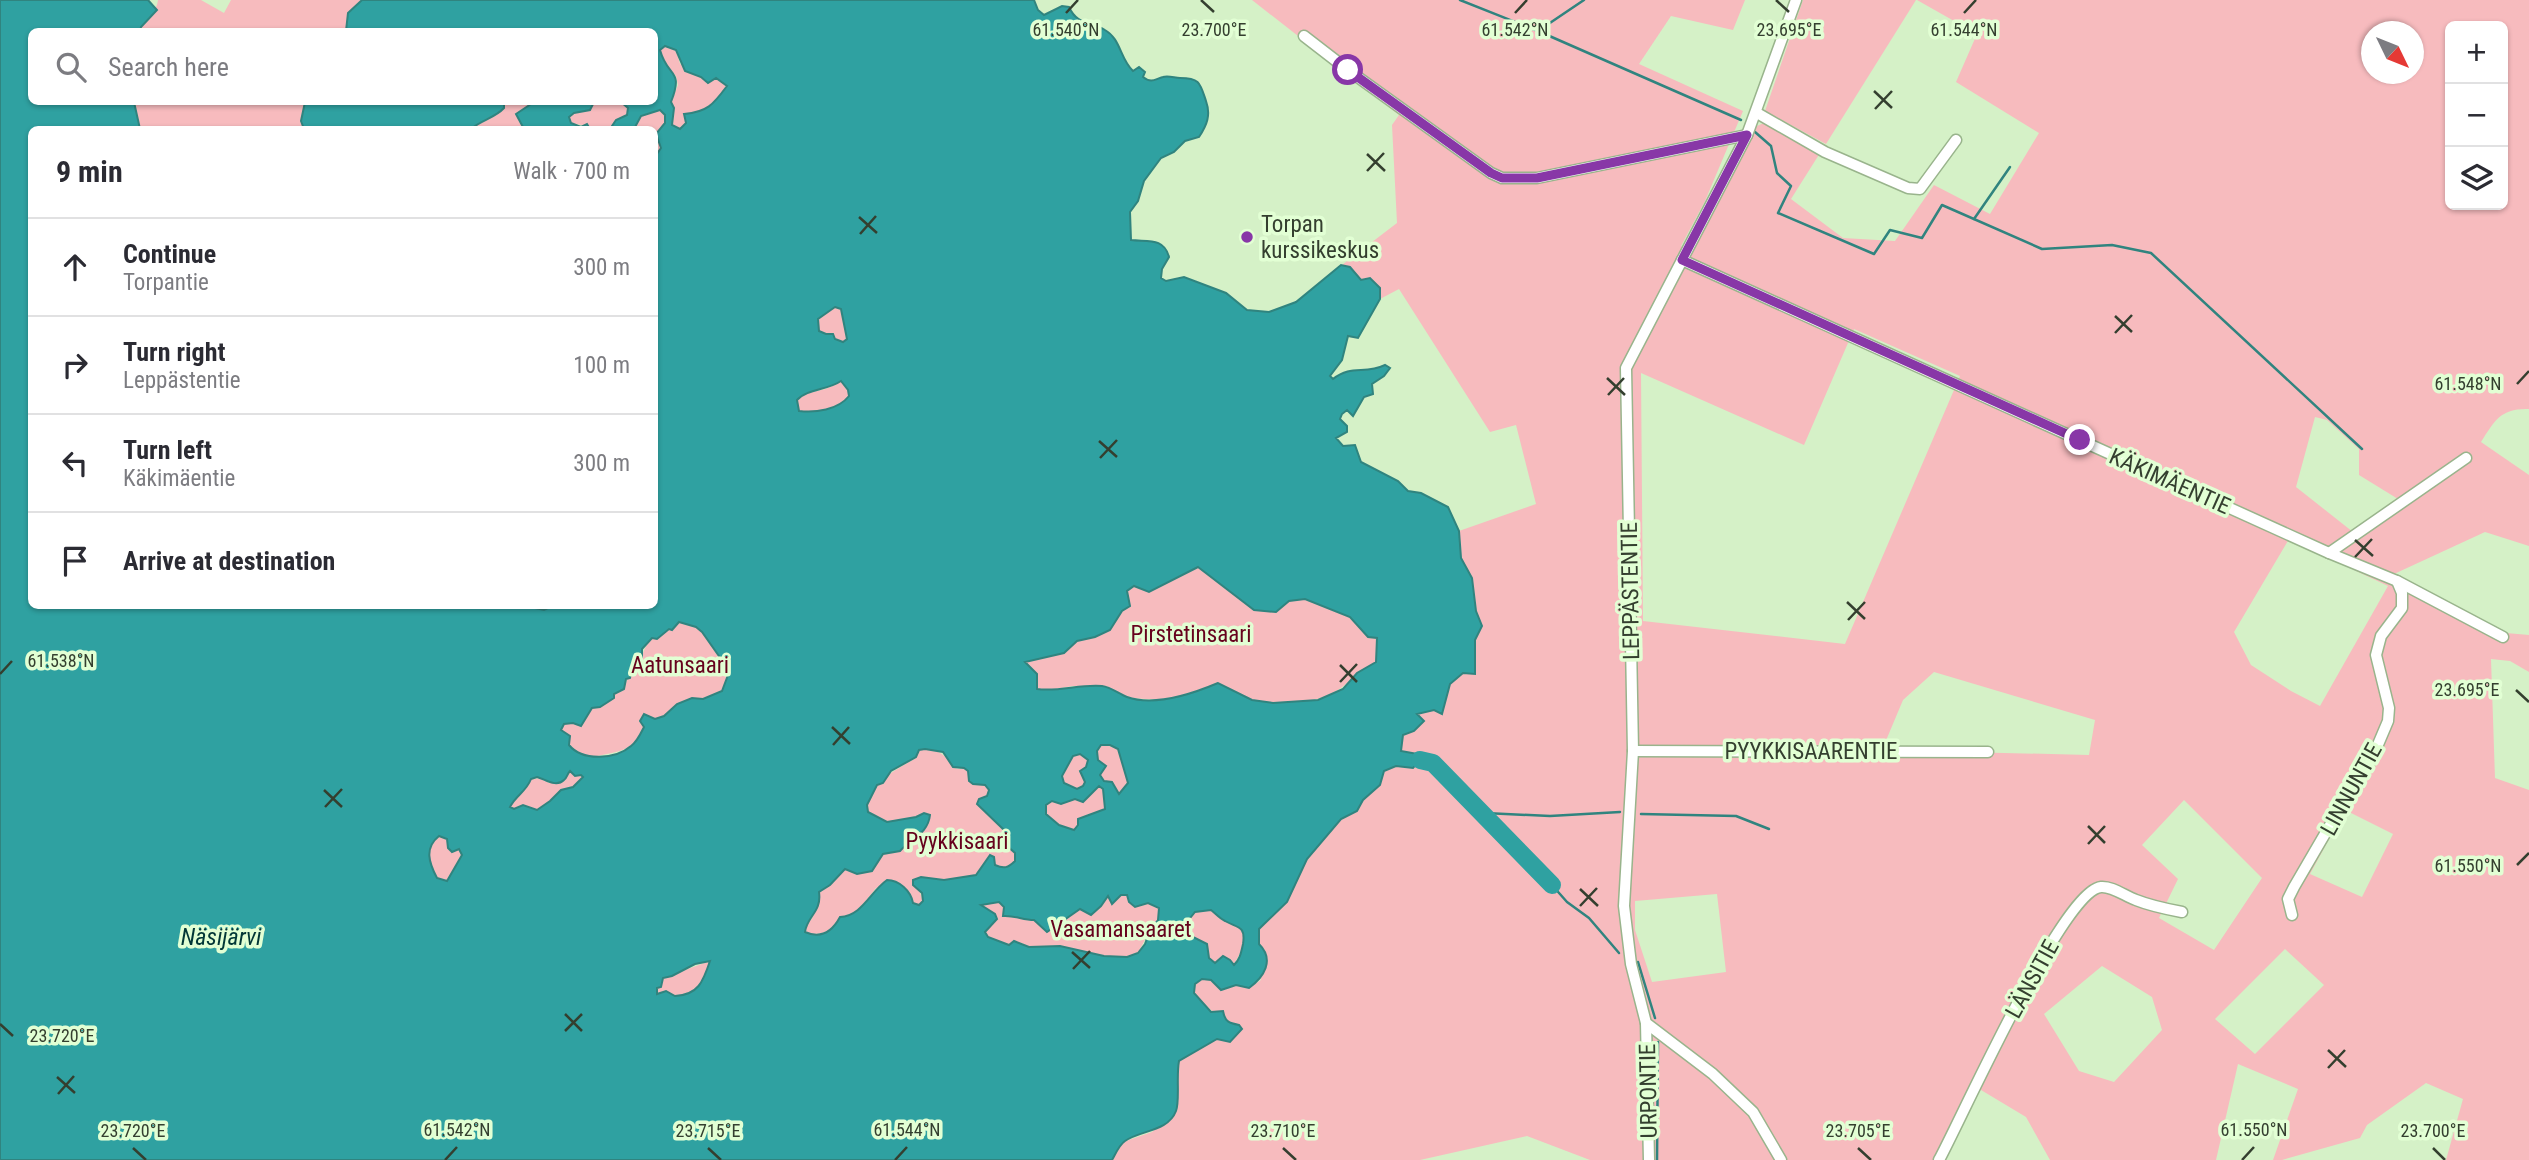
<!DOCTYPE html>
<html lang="en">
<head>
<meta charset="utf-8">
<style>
	body { margin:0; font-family:"Roboto Condensed",sans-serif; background:#f7f7f7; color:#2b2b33 }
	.controls { position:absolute; right:21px; top:21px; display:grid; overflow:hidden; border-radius:10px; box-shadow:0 2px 5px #0004 }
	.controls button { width:63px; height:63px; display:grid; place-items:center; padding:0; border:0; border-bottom:2px solid #e1e1e2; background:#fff; color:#2b2b33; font:35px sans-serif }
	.compass { position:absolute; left:2361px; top:21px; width:63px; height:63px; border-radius:50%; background:#fff; box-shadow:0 2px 5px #0004; rotate:133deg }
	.stop { position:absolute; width:21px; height:21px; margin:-16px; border:5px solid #8837a7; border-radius:50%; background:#fff }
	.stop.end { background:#8837a7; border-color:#fff; box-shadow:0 2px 7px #0008 }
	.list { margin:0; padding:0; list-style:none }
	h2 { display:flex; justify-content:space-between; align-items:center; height:91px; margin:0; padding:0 28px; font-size:30px }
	h2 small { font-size:23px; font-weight:400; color:#7c7c81 }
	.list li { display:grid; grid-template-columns:46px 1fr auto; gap:21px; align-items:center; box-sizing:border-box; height:98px; padding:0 28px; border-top:2px solid #e1e1e2 }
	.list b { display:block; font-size:26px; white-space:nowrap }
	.list p { margin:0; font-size:23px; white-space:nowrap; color:#7c7c81 }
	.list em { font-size:23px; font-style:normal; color:#7c7c81 }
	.icon { flex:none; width:38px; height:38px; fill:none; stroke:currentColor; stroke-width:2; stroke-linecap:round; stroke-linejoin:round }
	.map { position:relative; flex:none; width:2529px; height:1160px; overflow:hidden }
	.search { position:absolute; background:#fff; box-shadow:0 2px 5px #0004; left:28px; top:28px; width:630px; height:77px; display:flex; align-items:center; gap:18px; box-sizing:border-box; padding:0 24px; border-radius:10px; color:#7c7c81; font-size:26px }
	.panel { position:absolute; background:#fff; box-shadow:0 2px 5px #0004; left:28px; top:126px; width:630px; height:483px; border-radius:10px }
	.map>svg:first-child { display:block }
	.green { fill:#f7bbbe; fill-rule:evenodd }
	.water { fill:#2fa1a1; stroke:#30847f; stroke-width:2; fill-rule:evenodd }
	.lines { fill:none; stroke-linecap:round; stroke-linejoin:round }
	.stream { stroke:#30847f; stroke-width:2.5 }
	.river { stroke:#2fa1a1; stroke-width:18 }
	.minor-casing { stroke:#99b48c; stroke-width:13 }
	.minor { stroke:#fff; stroke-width:10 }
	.route { stroke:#8837a7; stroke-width:9 }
	.ticks { fill:none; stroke:#343f2f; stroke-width:2.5 }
	.poi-dot { fill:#8837a7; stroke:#e2ffd4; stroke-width:2.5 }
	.labels { text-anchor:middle; stroke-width:7; stroke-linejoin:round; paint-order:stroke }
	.poi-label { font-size:23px; fill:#343f2f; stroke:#e2ffd4; text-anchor:start }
	.street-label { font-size:23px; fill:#343f2f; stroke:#e2ffd4 }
	.park-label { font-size:23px; fill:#66021d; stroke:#e2ffd4 }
	.water-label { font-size:24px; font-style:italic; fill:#023737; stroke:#e2ffd4 }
	.ticks-label { font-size:18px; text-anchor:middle; fill:#343f2f; stroke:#e2ffd4; stroke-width:7; stroke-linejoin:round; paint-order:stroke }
</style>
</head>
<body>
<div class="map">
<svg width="2529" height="1160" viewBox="0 0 2529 1160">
	<rect width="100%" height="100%" fill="#d5f1c7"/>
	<!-- green -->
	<g class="green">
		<path d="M158 0H201L224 13 231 0H362L348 13 346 31 140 32C143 18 156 16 158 0Z"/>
		<path d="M1252 0H1745L1733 30 1671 16 1639 64 1743 111 1705 201 1681 246 1693 252 1757 126 1766 122 1820 153 1791 199 1843 238 1895 241 1934 185 1990 214 2039 133 1956 82 1977 34 1917 0H2529V409C2501 408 2495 420 2481 442L2529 475V546L2485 532 2394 574 2506 633 2529 635V672L2510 661 2491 659 2495 778 2529 790V1160H2446L2463 1099 2426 1083 2367 1125 2360 1138 2282 1160H2273L2298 1089 2238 1064 2216 1160H2050L2026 1117 1976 1087 1939 1160H1590L1527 1136 1420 1160H1112L1123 1142 1152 1132 1178 1106 1176 1077 1179 1061 1239 1025C1220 1021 1207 1007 1194 993L1195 984 1202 979 1211 980 1221 990 1236 985 1249 988 1261 980 1258 967 1242 950 1233 966 1215 963 1209 958 1207 944 1188 935 1183 926 1150 930 1138 953 1127 957 1104 956 1060 946 1029 948 1022 943 1009 945 988 937 985 932 994 922 995 914 980 905 998 902 985 861 976 875 944 880 933 878 918 887 923 901 919 905 876 888C862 907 830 943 805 932L806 923 812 919 819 892 845 869 857 874 878 860 883 854 900 851 908 841 921 835 924 813 916 817 886 822 868 812C864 785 897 769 916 758L919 750C936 746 946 756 957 769L964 768 968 771 969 781 974 784H985L989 790 987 797 979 799 977 804 1003 830 1046 814V805L1064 783 1062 776 1073 756 1097 751 1101 745 1380 785 1384 771 1396 766 1401 751 1403 735 1414 731 1424 721 1417 714 1434 710 1442 714 1450 684 1463 673 1475 674V640L1482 626 1476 611 1472 578 1461 558 1459 531 1536 504 1516 425 1490 432 1399 289 1380 299V288L1370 278 1361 280 1350 267 1342 265 1397 223 1392 125 1399 115ZM2450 26H2503V205H2450ZM2372 32H2414V74H2372ZM1854 329 1960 376 1845 644 1643 621 1641 373 1804 445ZM2315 417 2327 420 2359 449V475L2398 499 2353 532 2296 487ZM2289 539 2388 586 2320 706 2291 691 2251 665 2234 632ZM1934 672 2095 720 2089 755 1882 750 1903 700ZM2184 800 2262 878 2214 950 2159 918 2178 879 2142 845ZM2345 810 2393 834 2362 897 2310 874ZM1717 894 1726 972 1652 982 1635 930V901ZM2285 949 2324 985 2255 1054 2215 1019ZM2102 966 2152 997 2162 1030 2114 1082 2079 1071 2044 1014Z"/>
		<path d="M1803 0H1916L1826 144 1765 111Z"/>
		<path d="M665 46 676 50 680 64 716 78 727 86C712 105 708 111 684 114L686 123 680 129 672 125 674 114 671 102 678 85 676 76 663 62 660 50Z"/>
		<path d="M134 102H305L301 121 304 129H140Z"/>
		<path d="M504 102H534L516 114 524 129 471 130C481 120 495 118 504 108Z"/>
		<path d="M594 102H621L628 108 627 115 616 120 610 129H590L589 126 570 123 569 117 573 113 590 110Z"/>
		<path d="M661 110C669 121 662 127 656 137L661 148 655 158 654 130H634L641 116Z"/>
		<path d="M835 307 841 309 847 339 843 342 819 331 818 319Z"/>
		<path d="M841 381 849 390V396C838 410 816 413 799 411 791 392 813 393 825 389 831 387 836 384 841 381Z"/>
		<path d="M1198 567 1254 610 1276 612 1289 601 1305 599 1350 617 1368 637 1377 638 1376 662C1348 678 1339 699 1303 701L1295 728 1185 695 1164 700 1129 698 1106 686H1073L1050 690 1037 689 1025 662 1064 653 1077 641 1095 637 1110 630 1122 611 1130 606 1127 591 1134 586 1149 592Z"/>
		<path d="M679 622 696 627 702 632 721 659 728 675 722 691 703 699 692 698 677 704 664 716 655 719 648 717C638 746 630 750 602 755 594 757 588 759 581 755 570 750 567 739 561 730L564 724 572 723 581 726 592 708 601 707 614 694 624 689C626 676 636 671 641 659 644 650 645 646 652 638L657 639Z"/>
		<path d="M570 771 583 777 573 787 561 790 550 801 537 810 523 805 514 809 509 807C516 796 527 791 531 779L541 778 549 783Z"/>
		<path d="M439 836 447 839 452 852 459 849 462 855 447 881 437 878C429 864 424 847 439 836Z"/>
		<path d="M710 961C698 996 694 998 657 995V988L661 987 663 978Z"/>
	</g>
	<!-- water -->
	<g class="water">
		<path d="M0 0H148L157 10 141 27 140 31 32 32V102H134L140 129 32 130V606H526L544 610 552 606H654V158L661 148 656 134 665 123V115L660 110 641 116 634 129H610L616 120 627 115 628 108 621 102H654V32L346 31 348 13 362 0H1034L1038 10 1044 15 1062 6 1069 7C1077 25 1090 21 1105 30 1121 39 1120 59 1133 71L1139 67 1145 72 1143 77C1152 84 1155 79 1163 77 1168 75 1175 78 1180 78 1200 78 1200 83 1206 101 1211 115 1207 125 1199 137L1185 141 1174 152 1161 158 1144 181 1138 201 1130 212 1131 240C1147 242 1164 237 1169 257L1162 269 1161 278 1166 281 1184 277 1226 293 1247 310 1269 312 1296 302 1341 265 1350 267 1361 280 1370 278 1380 288V299L1358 338 1348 336 1342 360 1330 376 1333 379C1352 364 1364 375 1385 365L1390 368 1384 376 1372 384 1373 394 1364 397 1353 416 1347 410 1342 414 1340 419 1347 426V432L1336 438 1343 446 1355 445 1361 462 1398 481 1408 491 1421 493 1448 507 1459 531 1461 558 1472 578 1476 611 1482 626 1475 640V674L1463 673 1450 684 1442 714 1434 710 1417 714 1424 721 1414 731 1403 735 1401 751 1417 754 1420 760 1413 768 1396 766 1384 771 1380 785 1363 800 1357 811 1341 819 1307 859 1287 902 1259 929V944C1275 960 1264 977 1249 988L1236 985 1221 990 1211 980 1202 979 1195 984 1194 993 1211 1012 1223 1011C1225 1022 1229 1023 1239 1025L1242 1029 1230 1042 1217 1039 1179 1061C1176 1076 1180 1101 1176 1111 1168 1132 1140 1130 1125 1141 1119 1145 1115 1155 1112 1160H0ZM665 46 676 50 685 71 701 77 708 83 716 78 727 86C713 105 707 112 684 114L686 123 680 129 672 125 674 108 671 102C684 68 668 79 660 50ZM835 307 841 309 847 339 843 342 835 339 833 334H826L819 331 818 319ZM841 381 848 390 849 396C838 410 815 413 799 411L797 400C807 389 828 390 841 381ZM1198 567 1254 610 1276 612 1289 601 1305 599 1350 617 1368 637 1377 638 1376 662 1357 673 1343 689 1318 700 1273 703 1252 700 1218 683C1192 694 1155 707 1127 697 1119 694 1111 687 1102 686 1080 684 1059 692 1037 689V674L1025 662 1064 653 1077 641 1095 637 1110 630 1122 611 1130 606 1127 591 1134 586 1149 592ZM679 622 696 627 702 632 721 659 728 675 722 691 703 699 692 698 677 704 664 716 655 719 644 714 640 721 644 727C641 733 637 742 631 746 616 759 583 762 569 745L570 736 561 730 564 724 573 723 581 726 592 708 600 707 614 698V694L624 689 626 679 630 678 631 672 642 663V649L652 638 657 639 669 629 672 630ZM1101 745H1110L1118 749 1128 783 1119 794 1112 782 1104 781 1100 775 1106 766 1098 760 1097 751ZM925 749 943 752 953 767 964 768 968 771 969 781 973 784 985 785 989 790 987 796 979 799 977 804 1004 830 1006 845 1015 853V861C1008 868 1004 869 995 865L994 857 990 855 976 875 944 880 921 877 913 880V885L922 893 923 901 919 905 913 903C911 891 899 880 887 880 870 892 862 916 840 917 832 932 821 939 805 932 807 916 822 912 819 892L830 885 845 869 857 874 872 871 883 854 900 851C911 838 928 834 930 815L924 813 916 817 887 822 868 812 867 805 877 785 883 783 891 771 916 757 919 750ZM1080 754 1088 760 1086 767 1080 771 1085 782 1083 786 1077 789 1064 783 1062 776 1073 756ZM570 771 575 776 581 775 583 777 573 787 561 790 550 801 537 810 523 805 514 809 510 807C516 795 526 792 531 779L537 777C545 779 556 788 564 780 567 778 567 774 570 771ZM1099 786 1103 789 1105 809 1078 819V825L1074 830 1059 825 1046 814V805L1052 801 1061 804 1075 799 1083 802ZM439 836 447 839 448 848 452 852 459 849 462 855 447 881 437 878C429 863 424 848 439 836ZM1121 895H1127L1129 902 1135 907 1148 903 1159 908 1158 920 1150 930 1145 944 1138 953 1127 957 1104 956 1060 946 1029 947 1014 941 1009 945 988 937 985 932 997 919 995 914 981 905 999 902 1004 907 1003 916C1014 915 1023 920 1034 920L1047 932 1080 909 1091 915 1101 906 1108 896 1112 904ZM1211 910C1215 913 1220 919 1225 921 1237 928 1246 925 1243 944 1241 953 1240 959 1234 965L1230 960 1223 956 1215 963 1209 958 1207 944 1189 935 1183 927 1195 912ZM710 961C703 982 698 995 675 996L666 991 657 994V988L661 987 663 978 672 976 695 964Z"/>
		<path d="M305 102H504V108C495 118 481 120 471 129H304L301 121Z"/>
		<path d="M534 102H594L590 110 574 113 569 117 571 123 581 127 587 124 590 129H524L516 114Z"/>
	</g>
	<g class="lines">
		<!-- stream -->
		<g class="stream">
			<path d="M1460 0 1538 31 1741 120"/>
			<path d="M1538 31 1584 0"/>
			<path d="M1755 132 1771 146 1777 173 1791 186 1778 213 1874 254 1890 230 1922 238 1942 205 2042 249 2112 245 2151 253 2362 449"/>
			<path d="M1974 219 2010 167"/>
			<path d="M1485 813 1550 816 1620 812"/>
			<path d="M1641 814 1736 816 1769 829"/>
			<path d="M1552 885 1567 902 1589 918 1619 953"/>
			<path d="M1638 962 1655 1018"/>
			<path d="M1657 1160 1658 1042"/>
		</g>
		<!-- river -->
		<path class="river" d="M1420 760 1433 763 1552 885"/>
		<!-- minor casing -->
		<g class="minor-casing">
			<g id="minor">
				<path d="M1304 36 1348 70 1491 173 1502 178H1537L1747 135"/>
				<path d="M1757 113 1825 152 1908 188 1920 189 1956 140"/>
				<path d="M1682 260 2329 553 2397 581 2503 637"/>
				<path d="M2329 553 2466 458"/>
				<path d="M1633 751 1988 752"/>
				<path d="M2292 915 2288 899 2294 887 2347 796 2371 761 2388 721 2389 708 2376 655 2381 636 2402 608V593L2397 581"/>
				<path d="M1646 1023 1649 1160"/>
				<path d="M1781 1160 1753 1112 1713 1074 1646 1023 1631 964 1624 906 1633 751 1626 368 1747 135 1796 0"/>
				<path d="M1939 1160C1961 1120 2063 890 2101 887 2112 886 2125 896 2136 900 2151 906 2166 909 2182 912"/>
			</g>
		</g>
		<!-- minor -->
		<use href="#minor" class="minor"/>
	</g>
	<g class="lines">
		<!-- route -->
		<path class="route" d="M1348 70 1491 173 1502 178H1537L1747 135 1682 260 2080 440"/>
	</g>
	<!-- ticks -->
	<path class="ticks" d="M1201 0 1214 12M1776 0 1789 12M1066 13 1078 0M1515 13 1527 0M1964 13 1976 0M1874 91 1892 108M1875 109 1892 91M1367 154 1385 171M1367 171 1384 153M859 217 877 233M860 234 876 216M2115 316 2132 332M2115 333 2132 315M1607 378 1625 395M2517 384 2529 371M1608 395 1624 378M1099 441 1117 457M1100 458 1117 440M2355 540 2373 556M2355 557 2372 539M1847 602 1865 619M1848 620 1865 602M1340 665 1357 682M0 674 12 661M1340 682 1357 664M2516 690 2529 702M832 727 850 744M833 745 849 727M324 790 342 807M325 807 342 789M2088 826 2105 843M2088 844 2105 826M2517 865 2529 853M1580 889 1598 906M1580 906 1597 888M1072 952 1090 968M1073 969 1090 951M565 1014 582 1031M0 1024 13 1036M565 1031 582 1014M2328 1050 2346 1067M2328 1068 2345 1050M57 1077 75 1093M58 1094 74 1076M133 1148 146 1160M708 1148 721 1160M1283 1148 1296 1160M1858 1148 1871 1160M2433 1148 2445 1160M445 1160 457 1147M895 1160 907 1147M2242 1160 2254 1147"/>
	<!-- markers -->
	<circle class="poi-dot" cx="1247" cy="237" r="7"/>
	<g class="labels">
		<!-- poi labels -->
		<g class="poi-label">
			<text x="1261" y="232">Torpan<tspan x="1261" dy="26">kurssikeskus</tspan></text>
		</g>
		<!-- street labels -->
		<g class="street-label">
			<text transform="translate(2170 481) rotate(24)" y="8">KÄKIMÄENTIE</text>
			<text transform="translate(1630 591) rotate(-91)" y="8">LEPPÄSTENTIE</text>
			<text x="1811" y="759">PYYKKISAARENTIE</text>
			<text transform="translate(2351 789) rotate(-61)" y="8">LINNUNTIE</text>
			<text transform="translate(2032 979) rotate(-61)" y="8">LÄNSITIE</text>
			<text transform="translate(1648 1091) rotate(-91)" y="8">URPONTIE</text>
		</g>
		<!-- park labels -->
		<g class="park-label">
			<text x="1191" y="642">Pirstetinsaari</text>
			<text x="680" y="673">Aatunsaari</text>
			<text x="957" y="849">Pyykkisaari</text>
			<text x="1121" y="937">Vasamansaaret</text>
		</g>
		<!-- water labels -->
		<g class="water-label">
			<text x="221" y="945">Näsijärvi</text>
		</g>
	</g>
	<g class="ticks-label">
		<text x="1214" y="36">23.700°E</text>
		<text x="1789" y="36">23.695°E</text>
		<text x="1066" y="36">61.540°N</text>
		<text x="1515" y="36">61.542°N</text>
		<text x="1964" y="36">61.544°N</text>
		<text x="2468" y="390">61.548°N</text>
		<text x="61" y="667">61.538°N</text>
		<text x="2467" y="696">23.695°E</text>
		<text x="2468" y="872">61.550°N</text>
		<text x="62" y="1042">23.720°E</text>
		<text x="457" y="1136">61.542°N</text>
		<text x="907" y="1136">61.544°N</text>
		<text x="2254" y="1136">61.550°N</text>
		<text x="133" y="1137">23.720°E</text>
		<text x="708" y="1137">23.715°E</text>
		<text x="1283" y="1137">23.710°E</text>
		<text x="1858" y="1137">23.705°E</text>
		<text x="2433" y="1137">23.700°E</text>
	</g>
</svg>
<div class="controls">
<button>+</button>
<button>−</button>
<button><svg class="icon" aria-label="layers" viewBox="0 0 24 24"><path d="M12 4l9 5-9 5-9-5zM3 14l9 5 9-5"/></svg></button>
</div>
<svg class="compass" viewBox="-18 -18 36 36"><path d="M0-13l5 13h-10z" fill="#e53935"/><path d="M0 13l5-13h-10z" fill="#7c7c81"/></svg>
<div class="stop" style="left:1348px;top:70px"></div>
<div class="stop end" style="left:2080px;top:440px"></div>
<div class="search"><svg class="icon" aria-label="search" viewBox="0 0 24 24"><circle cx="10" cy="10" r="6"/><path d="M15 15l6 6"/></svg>Search here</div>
<section class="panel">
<h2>9 min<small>Walk · 700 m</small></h2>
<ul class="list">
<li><svg class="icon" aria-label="ahead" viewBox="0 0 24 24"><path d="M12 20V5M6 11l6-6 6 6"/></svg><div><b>Continue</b><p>Torpantie</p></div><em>300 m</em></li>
<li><svg class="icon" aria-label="right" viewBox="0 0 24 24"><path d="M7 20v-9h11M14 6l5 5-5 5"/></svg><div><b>Turn right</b><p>Leppästentie</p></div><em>100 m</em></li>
<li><svg class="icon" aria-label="left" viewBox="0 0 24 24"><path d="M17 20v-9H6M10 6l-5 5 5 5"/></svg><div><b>Turn left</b><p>Käkimäentie</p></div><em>300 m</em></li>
<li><svg class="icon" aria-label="arrive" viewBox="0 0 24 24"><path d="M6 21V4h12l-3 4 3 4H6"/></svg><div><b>Arrive at destination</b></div></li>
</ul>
</section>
</div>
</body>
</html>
